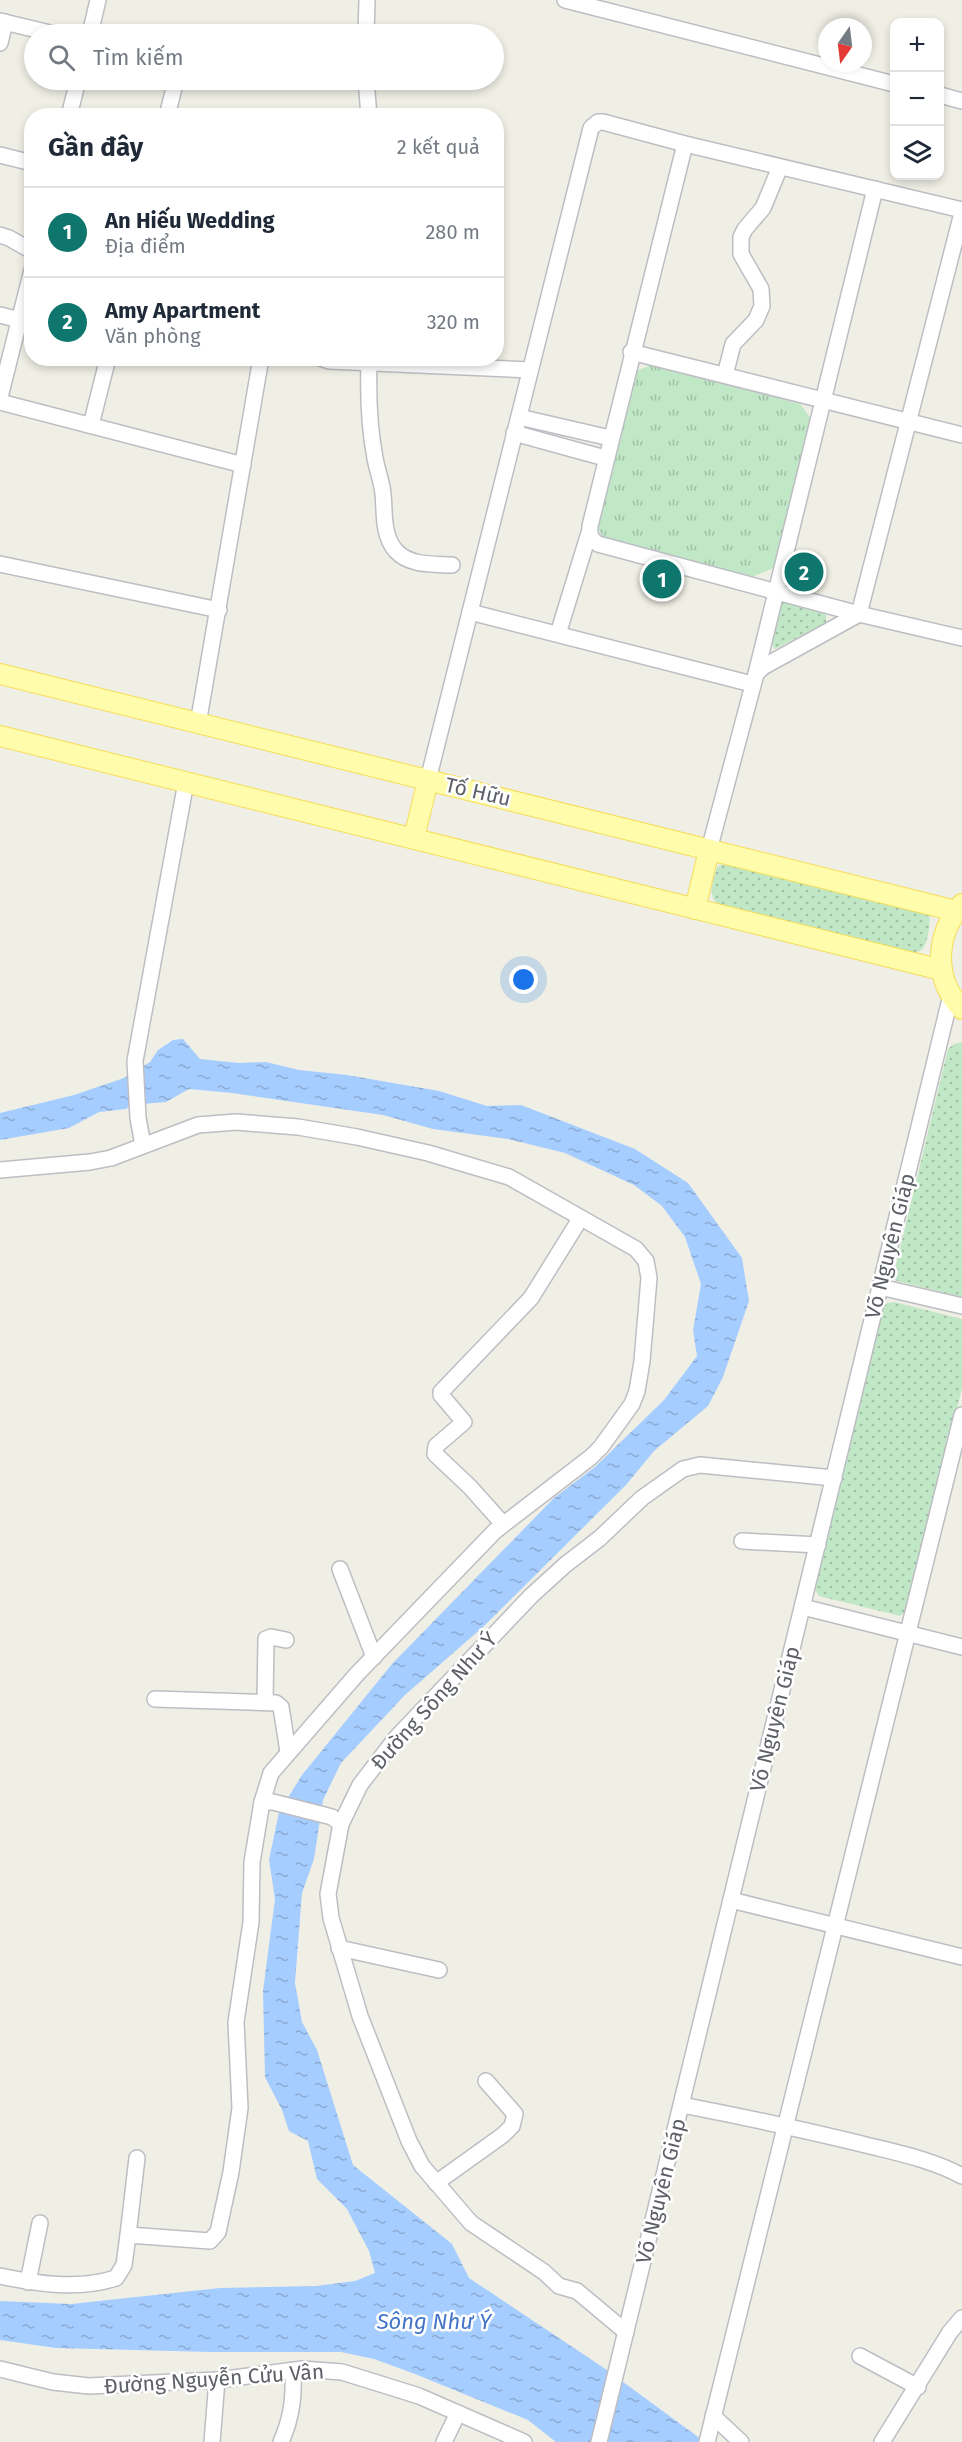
<!DOCTYPE html>
<html lang="vi">
<head>
<meta charset="utf-8">
<style>
	body { margin:0; font-family:"Fira Sans",sans-serif; background:#f2f2f3; color:#1f2937 }
	.controls { position:absolute; right:18px; top:18px; display:grid; overflow:hidden; border-radius:12px; box-shadow:0 3px 9px #0003 }
	.controls button { width:54px; height:54px; display:grid; place-items:center; padding:0; border:0; border-bottom:2px solid #e0e1e3; background:#fff; color:#1f2937; font:30px sans-serif }
	.compass { position:absolute; left:818px; top:18px; width:54px; height:54px; border-radius:50%; background:#fff; box-shadow:0 3px 9px #0003; rotate:194deg }
	.you { position:absolute; left:524px; top:980px; width:21px; height:21px; margin:-15px; border:4px solid #fff; border-radius:50%; background:#1a73e8; box-shadow:0 0 0 9px #1a73e833 }
	.badge { display:grid; place-items:center; width:39px; height:39px; border-radius:50%; background:#0f766e; color:#fff; font-size:20px; font-weight:700 }
	.pin { position:absolute; translate:-50% -50%; border:3px solid #fff; box-shadow:0 2px 6px #0006 }
	.list { margin:0; padding:0; list-style:none }
	h2 { display:flex; justify-content:space-between; align-items:center; height:78px; margin:0; padding:0 24px; font-size:26px }
	h2 small { font-size:20px; font-weight:400; color:#747a83 }
	.list li { display:grid; grid-template-columns:39px 1fr auto; gap:18px; align-items:center; box-sizing:border-box; height:90px; padding:0 24px; border-top:2px solid #e0e1e3 }
	.list b { display:block; font-size:22px; white-space:nowrap }
	.list p { margin:0; font-size:20px; white-space:nowrap; color:#747a83 }
	.list em { font-size:20px; font-style:normal; color:#747a83 }
	.icon { flex:none; width:33px; height:33px; fill:none; stroke:currentColor; stroke-width:2; stroke-linecap:round; stroke-linejoin:round }
	.map { position:relative; flex:none; width:962px; height:2442px; overflow:hidden }
	.search { position:absolute; background:#fff; box-shadow:0 3px 9px #0003; left:24px; top:24px; width:480px; height:66px; display:flex; align-items:center; gap:15px; box-sizing:border-box; padding:0 21px; border-radius:33px; color:#747a83; font-size:22px }
	.panel { position:absolute; background:#fff; box-shadow:0 3px 9px #0003; left:24px; top:108px; width:480px; height:258px; border-radius:24px }
	.map>svg:first-child { display:block }
	.grass { fill:url(#grass-dots) }
	.park { fill:url(#park-tufts) }
	.water { fill:url(#water-ripples) }
	.lines { fill:none; stroke-linecap:round; stroke-linejoin:round }
	.minor-casing { stroke:#bdbec4; stroke-width:18 }
	.major-casing { stroke:#f6dd58; stroke-width:22 }
	.minor { stroke:#fff; stroke-width:15 }
	.major { stroke:#fffcab; stroke-width:20 }
	.labels { text-anchor:middle; stroke-width:5; stroke-linejoin:round; paint-order:stroke }
	.street-label { font-size:21px; fill:#5d6066; stroke:#fff }
	.water-label { font-size:22px; font-style:italic; fill:#4374c8; stroke:#fff }
</style>
</head>
<body>
<div class="map">
<svg width="962" height="2442" viewBox="0 0 962 2442">
	<defs>
		<pattern id="grass-dots" width="8" height="8" patternUnits="userSpaceOnUse" patternTransform="scale(1.5)"><rect width="8" height="8" fill="#c1e8c6"/><path d="M2 2h.1M6 6h.1" fill="none" stroke="#a0bfa5" stroke-width="1.8" stroke-linecap="round"/></pattern>
		<pattern id="park-tufts" width="24" height="20" patternUnits="userSpaceOnUse" patternTransform="scale(1.5)"><rect width="24" height="20" fill="#c1e8c6"/><path d="M3 7l-1-3M5 7V3M7 7l1-3M15 17l-1-3M17 17v-4M19 17l1-3" fill="none" stroke="#a0bfa5"/></pattern>
		<pattern id="water-ripples" width="26" height="14" patternUnits="userSpaceOnUse" patternTransform="scale(1.5)"><rect width="26" height="14" fill="#a6cdff"/><path d="M2 4q2-2 4 0t4 0M15 11q2-2 4 0t4 0" fill="none" stroke="#8aaad2"/></pattern>
	</defs>
	<rect width="100%" height="100%" fill="#f0efe5"/>
	<!-- grass -->
	<g class="grass">
		<path d="M782 602 817 610 826 615V623L775 649 770 640Z"/>
		<path d="M727 862 929 914C931 922 928 945 921 950 918 952 915 952 911 952L718 904C706 895 714 879 717 867Z"/>
		<path d="M962 1042V1297L897 1281 893 1277 948 1049 954 1044Z"/>
		<path d="M894 1302 962 1319V1388L908 1610 900 1616 819 1596 815 1589 883 1306 887 1303Z"/>
	</g>
	<!-- park -->
	<path class="park" d="M651 365 800 404 812 420 776 567 752 577 605 540 597 527 634 372Z"/>
	<!-- water -->
	<path class="water" d="M183 1039 200 1059 239 1063 266 1062 299 1070 347 1075 439 1091 487 1106 521 1105 635 1149 688 1183 742 1258 749 1301 723 1377 708 1406 654 1451 626 1485 483 1627 405 1695 341 1763 323 1800 314 1859 302 1893 295 1983 302 2022 317 2050 353 2165 452 2244 469 2278 604 2368 705 2442H556L528 2420 415 2374 374 2359 341 2352H210L56 2348 0 2340V2301L71 2304 220 2288 316 2286 355 2281 375 2273 369 2251 347 2209 317 2179 308 2141 289 2131 282 2110 265 2077 263 1991 275 1899 269 1860 279 1812 302 1775 392 1664 554 1498 595 1467 664 1400 697 1356 693 1330 701 1284 685 1237 662 1206 634 1185 565 1153 508 1139 433 1129 383 1115 232 1093 189 1089 166 1102 131 1105 126 1109 99 1112 69 1128 0 1140V1113L74 1095 124 1078 150 1062 158 1050 173 1040Z"/>
	<g class="lines">
		<!-- minor casing -->
		<g class="minor-casing">
			<g id="minor">
				<path d="M565 0 894 84"/>
				<path d="M0 21 54 34"/>
				<path d="M90 34 98 0"/>
				<path d="M366 34 367 0"/>
				<path d="M0 43 5 22"/>
				<path d="M366 80 369 116"/>
				<path d="M940 95 962 101"/>
				<path d="M69 116 78 80"/>
				<path d="M167 116 176 80"/>
				<path d="M685 144 590 526C589 535 591 539 598 544L859 614 962 638"/>
				<path d="M0 155 32 163"/>
				<path d="M0 235 9 238 32 251"/>
				<path d="M0 315 32 323"/>
				<path d="M631 352 962 435"/>
				<path d="M320 358 329 361 530 370"/>
				<path d="M369 363C368 395 369 427 375 458 377 470 382 482 383 494 385 513 382 535 396 551 410 566 433 564 452 565"/>
				<path d="M725 375 733 344 756 320 762 306 761 289 741 254V237L745 229 763 208 780 167"/>
				<path d="M0 397 32 270"/>
				<path d="M0 402 243 465"/>
				<path d="M519 417 610 438"/>
				<path d="M91 425 108 358"/>
				<path d="M514 433 605 458"/>
				<path d="M0 564 219 610"/>
				<path d="M470 612 752 684"/>
				<path d="M558 634 589 533"/>
				<path d="M756 674 875 189"/>
				<path d="M198 724 261 358"/>
				<path d="M428 780 591 128 598 122H603L685 144 962 210"/>
				<path d="M709 850 756 674 763 667 859 614 962 213"/>
				<path d="M143 1145 138 1118 135 1061 186 782"/>
				<path d="M0 1170 90 1162 111 1158 198 1125 236 1122 298 1127 357 1137 428 1153 509 1177 636 1249 646 1261 649 1278 642 1361 637 1391 632 1404 601 1447 591 1457 495 1531 357 1674 271 1773 262 1802 252 1862 251 1922 236 2022 240 2108 231 2172 218 2232 210 2241 128 2235 124 2265 116 2278C79 2290 38 2284 0 2276"/>
				<path d="M880 1287 962 1306"/>
				<path d="M503 1524 470 1487 435 1454 436 1446 464 1422 441 1395V1392L531 1298 580 1219"/>
				<path d="M742 1541 818 1545"/>
				<path d="M340 1569 374 1657"/>
				<path d="M803 1607 962 1647"/>
				<path d="M155 1699 276 1703 281 1707 288 1752"/>
				<path d="M265 1701 266 1639 271 1637 286 1640"/>
				<path d="M262 1802H273L332 1817 341 1824"/>
				<path d="M731 1900 962 1957"/>
				<path d="M339 1948 439 1970"/>
				<path d="M682 2105C744 2117 805 2130 866 2145 898 2153 933 2160 962 2176"/>
				<path d="M436 2183 503 2135 512 2126 515 2114 486 2081"/>
				<path d="M128 2235 137 2158"/>
				<path d="M28 2282 40 2223"/>
				<path d="M626 2332 577 2291 559 2286 544 2272 471 2223 422 2166 409 2141 360 2016 331 1918 328 1894 341 1824 360 1785 396 1738 531 1596 565 1565 600 1538 642 1498 683 1469 700 1465 834 1478"/>
				<path d="M860 2356 918 2387"/>
				<path d="M0 2369 53 2382 89 2386 217 2380 302 2369 342 2372 419 2396 524 2442"/>
				<path d="M713 2416 741 2442"/>
				<path d="M212 2442 217 2380"/>
				<path d="M281 2442C292 2417 294 2397 293 2371"/>
				<path d="M444 2442 458 2413"/>
				<path d="M599 2442 951 995"/>
				<path d="M707 2442 962 1415"/>
				<path d="M882 2442 950 2332 962 2318"/>
			</g>
		</g>
		<!-- major casing -->
		<g class="major-casing">
			<g id="major">
				<path d="M0 674 956 911"/>
				<path d="M0 736 942 970"/>
				<path d="M414 838 428 780"/>
				<path d="M962 904C935 935 933 979 962 1009"/>
				<path d="M695 909 709 850"/>
			</g>
		</g>
		<!-- minor -->
		<use href="#minor" class="minor"/>
		<!-- major -->
		<use href="#major" class="major"/>
	</g>
	<g class="labels">
		<!-- street labels -->
		<g class="street-label">
			<text transform="translate(478 792) rotate(13)" y="7">Tố Hữu</text>
			<text transform="translate(890 1246) rotate(-76)" y="7">Võ Nguyên Giáp</text>
			<text transform="translate(434 1701) rotate(-48)" y="7">Đường Sông Như Ý</text>
			<text transform="translate(775 1719) rotate(-76)" y="7">Võ Nguyên Giáp</text>
			<text transform="translate(661 2191) rotate(-76)" y="7">Võ Nguyên Giáp</text>
			<text transform="translate(214 2379) rotate(-4)" y="7">Đường Nguyễn Cửu Vân</text>
		</g>
		<!-- water labels -->
		<g class="water-label">
			<text x="434" y="2329">Sông Như Ý</text>
		</g>
	</g>
</svg>
<div class="controls">
<button>+</button>
<button>−</button>
<button><svg class="icon" aria-label="layers" viewBox="0 0 24 24"><path d="M12 4l9 5-9 5-9-5zM3 14l9 5 9-5"/></svg></button>
</div>
<svg class="compass" viewBox="-18 -18 36 36"><path d="M0-13l5 13h-10z" fill="#e53935"/><path d="M0 13l5-13h-10z" fill="#747a83"/></svg>
<div class="you"></div>
<div class="pin badge" style="left:662px;top:579px">1</div>
<div class="pin badge" style="left:804px;top:572px">2</div>
<div class="search"><svg class="icon" aria-label="search" viewBox="0 0 24 24"><circle cx="10" cy="10" r="6"/><path d="M15 15l6 6"/></svg>Tìm kiếm</div>
<section class="panel">
<h2>Gần đây<small>2 kết quả</small></h2>
<ul class="list">
<li><span class="badge">1</span><div><b>An Hiếu Wedding</b><p>Địa điểm</p></div><em>280 m</em></li>
<li><span class="badge">2</span><div><b>Amy Apartment</b><p>Văn phòng</p></div><em>320 m</em></li>
</ul>
</section>
</div>
</body>
</html>
